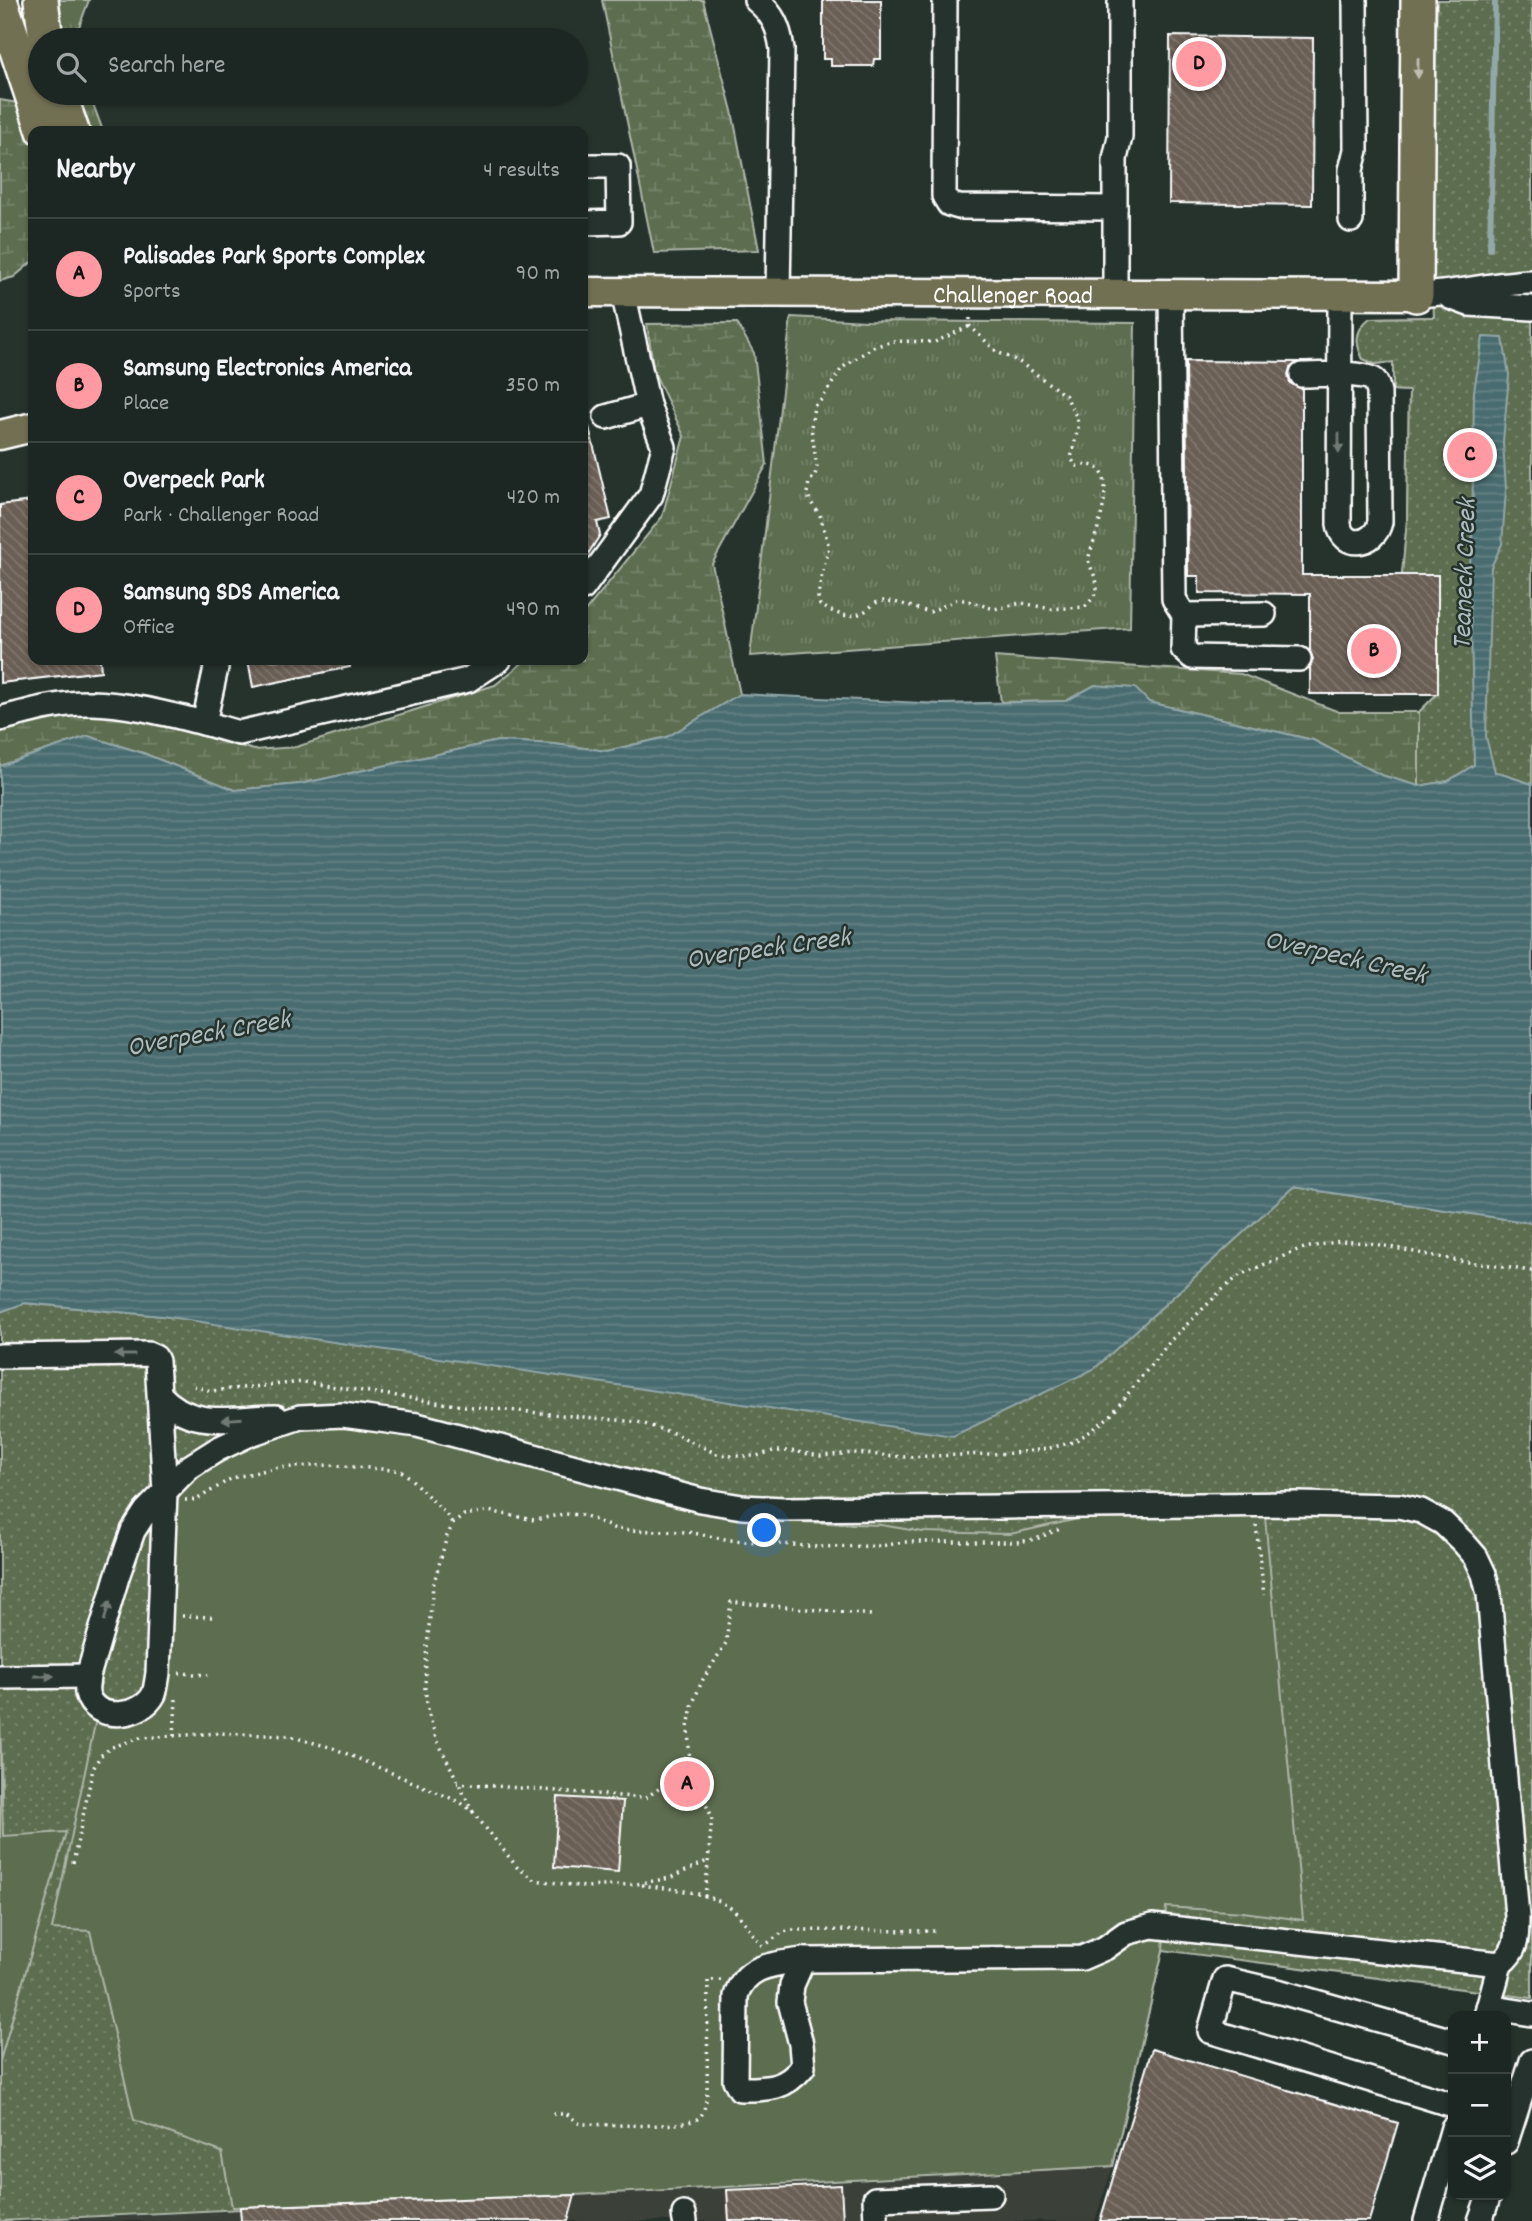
<!DOCTYPE html>
<html lang="en">
<head>
<meta charset="utf-8">
<style>
	body { margin:0; font-family:Dekko,sans-serif; background:#252e2a; color:#f1f3f6 }
	.controls { position:absolute; right:21px; bottom:21px; display:grid; overflow:hidden; border-radius:14px; box-shadow:0 2px 5px #0004 }
	.controls button { width:63px; height:63px; display:grid; place-items:center; padding:0; border:0; border-bottom:2px solid #3a4340; background:#1c2622; color:#f1f3f6; font:35px sans-serif }
	.you { position:absolute; left:765px; top:1531px; width:24px; height:24px; margin:-18px; border:5px solid #fff; border-radius:50%; background:#1a73e8; box-shadow:0 0 0 10px #1a73e833 }
	.badge { display:grid; place-items:center; width:46px; height:46px; border-radius:50%; background:#ff9aa2; color:#111; font-size:23px; font-weight:700 }
	.pin { position:absolute; translate:-50% -50%; border:4px solid #fff; box-shadow:0 2px 7px #0006 }
	.list { margin:0; padding:0; list-style:none }
	h2 { display:flex; justify-content:space-between; align-items:center; height:91px; margin:0; padding:0 28px; font-size:30px }
	h2 small { font-size:23px; font-weight:400; color:#a0a5a5 }
	.list li { display:grid; grid-template-columns:46px 1fr auto; gap:21px; align-items:center; box-sizing:border-box; height:112px; padding:0 28px; border-top:2px solid #3a4340 }
	.list b { display:block; font-size:26px; white-space:nowrap }
	.list p { margin:0; font-size:23px; white-space:nowrap; color:#a0a5a5 }
	.list em { font-size:23px; font-style:normal; color:#a0a5a5 }
	.icon { flex:none; width:38px; height:38px; fill:none; stroke:currentColor; stroke-width:2; stroke-linecap:round; stroke-linejoin:round }
	.map { position:relative; flex:none; width:1532px; height:2221px; overflow:hidden }
	.search { position:absolute; background:#1c2622; box-shadow:0 2px 5px #0004; left:28px; top:28px; width:560px; height:77px; display:flex; align-items:center; gap:18px; box-sizing:border-box; padding:0 24px; border-radius:38px; color:#a0a5a5; font-size:26px }
	.panel { position:absolute; background:#1c2622; box-shadow:0 2px 5px #0004; left:28px; top:126px; width:560px; height:539px; border-radius:14px }
	.map>svg:first-child { display:block }
	.built { fill:#3a4039 }
	.grass { fill:url(#grass-tufts); stroke:#aeb6a8; stroke-width:2 }
	.wetland { fill:url(#wetland-marsh); stroke:#aeb6a8; stroke-width:2 }
	.park { fill:url(#park-dots); stroke:#aeb6a8; stroke-width:2 }
	.pitch { fill:#5d6d50; stroke:#aeb6a8; stroke-width:2 }
	.water { fill:url(#water-rules); stroke:#92a7a9; stroke-width:2 }
	.lines { fill:none; stroke-linecap:round; stroke-linejoin:round }
	.stream { stroke:#92a7a9; stroke-width:6 }
	.building { fill:url(#building-back-hatch); stroke:#fff; stroke-width:2 }
	.minor-casing { stroke:#fff; stroke-width:28 }
	.major-casing { stroke:#fff; stroke-width:33 }
	.highway-casing { stroke:#fff; stroke-width:38 }
	.path { stroke:#fff; stroke-width:3.5; stroke-dasharray:2 5; stroke-linecap:butt }
	.minor { stroke:#26332d; stroke-width:23 }
	.major { stroke:#716f52; stroke-width:28 }
	.highway { stroke:#716f52; stroke-width:33 }
	.oneway { fill:#bfbeb1 }
	.oneway2 { fill:#727a76 }
	.labels { text-anchor:middle; stroke-width:5; stroke-linejoin:round; paint-order:stroke }
	.street-label { font-size:26px; fill:#fff; stroke:#26332d }
	.water-label { font-size:28px; font-style:italic; fill:#aebdbf; stroke:#26332d }
</style>
</head>
<body>
<div class="map">
<svg width="1532" height="2221" viewBox="0 0 1532 2221">
	<defs>
		<pattern id="grass-tufts" width="24" height="20" patternUnits="userSpaceOnUse" patternTransform="scale(1.75)"><rect width="24" height="20" fill="#5d6d50"/><path d="M3 7l-1-3M5 7V3M7 7l1-3M15 17l-1-3M17 17v-4M19 17l1-3" fill="none" stroke="#75836a"/></pattern>
		<pattern id="wetland-marsh" width="20" height="14" patternUnits="userSpaceOnUse" patternTransform="scale(1.75)"><rect width="20" height="14" fill="#5d6d50"/><path d="M1 5h8M5 5V1M11 12h8M15 12V8" fill="none" stroke="#75836a"/></pattern>
		<pattern id="park-dots" width="8" height="8" patternUnits="userSpaceOnUse" patternTransform="scale(1.75)"><rect width="8" height="8" fill="#5d6d50"/><path d="M2 2h.1M6 6h.1" fill="none" stroke="#75836a" stroke-width="1.8" stroke-linecap="round"/></pattern>
		<pattern id="water-rules" width="6" height="5" patternUnits="userSpaceOnUse" patternTransform="scale(1.75)"><rect width="6" height="5" fill="#4a6c70"/><path d="M0 2.5h6" fill="none" stroke="#658285"/></pattern>
		<pattern id="building-back-hatch" width="6" height="6" patternUnits="userSpaceOnUse" patternTransform="scale(1.75)"><rect width="6" height="6" fill="#695e54"/><path d="M-1 5l2 2M0 0l6 6M5-1l2 2" fill="none" stroke="#80766e"/></pattern>
	</defs>
	<rect width="100%" height="100%" fill="#26332d"/>
	<filter id="ink" filterUnits="userSpaceOnUse"><feTurbulence type="fractalNoise" baseFrequency=".0143" numOctaves="2"/><feDisplacementMap in="SourceGraphic" scale="14" xChannelSelector="R" yChannelSelector="G"/><feConvolveMatrix kernelMatrix="1 2 1 2 8 2 1 2 1" color-interpolation-filters="sRGB"/></filter>
	<g filter="url(#ink)">
		<!-- built -->
		<path class="built" d="M1113 2166 1095 2221H33Z"/>
		<!-- grass -->
		<g class="grass">
			<path d="M53 0H89L74 40H57Z"/>
			<path d="M70 93H89L103 131H83Z"/>
			<path d="M791 317 867 321 1135 323 1130 628 750 656Z"/>
		</g>
		<!-- wetland -->
		<g class="wetland">
			<path d="M602 0H703L732 111 759 250 654 253Z"/>
			<path d="M0 100 24 104 33 131V261L14 277 0 281Z"/>
			<path d="M1434 317 1532 784 1472 547 1419 786 1381 775 1313 740 1148 702 1095 685 1066 701 1001 702 995 657 1241 674 1339 712H1419L1438 693V575H1402L1407 520 1409 391 1393 390V362L1375 364 1363 359C1355 343 1355 330 1370 318Z"/>
			<path d="M737 323 754 353 767 464 712 564 740 694 667 737 607 751 554 744 498 741 300 784 235 790 143 753 88 736 0 766V730L47 713 100 712 176 728 254 750 296 747 495 685 526 660H583V614L662 517 684 436 654 372 647 324Z"/>
		</g>
		<!-- park -->
		<g class="park">
			<path d="M1437 0H1532V784L1474 765 1448 781 1419 786V712L1438 693V575H1402L1407 520 1409 391 1393 390V362L1375 364 1363 359C1355 343 1355 330 1370 318L1434 317 1431 253Z"/>
			<path d="M1293 1187 1532 1223V1998L1163 1950 1113 2166 0 2221V1312L24 1303 162 1316 1094 1369Z"/>
		</g>
		<!-- pitch -->
		<g class="pitch">
			<path d="M366 1427 426 1438 697 1510 775 1521 881 1525 923 1532 1010 1534 1087 1517H1265L1303 1920 1243 1912 1166 1907 1163 1950 1113 2166 575 2195 232 2207 222 2152 134 2120 90 1931 52 1929 96 1719C123 1727 132 1727 153 1708 159 1702 164 1698 167 1691L175 1510 178 1498 183 1490 205 1472 261 1440 309 1428Z"/>
			<path d="M0 1716 3 1836 66 1832 0 2061Z"/>
		</g>
		<!-- water -->
		<path class="water" d="M1483 337 1503 338 1509 375 1503 442 1506 490 1502 544 1491 567 1486 737 1495 772 1532 784V1223L1293 1187 1094 1369 953 1436 162 1316 25 1303 0 1312V766L88 736 143 753 235 790 300 784 498 741 554 744 607 751 667 737 740 694 942 704 1066 701 1095 685 1135 688 1149 702 1313 740 1381 775 1419 786 1448 781 1474 765 1471 624 1468 578 1472 547 1474 391Z"/>
		<g class="lines">
			<!-- stream -->
			<path class="stream" d="M1490 249 1495 0"/>
		</g>
		<!-- building -->
		<g class="building">
			<path d="M823 0H881V59H874L873 66H831V59H823Z"/>
			<path d="M1170 36 1313 38 1312 205 1169 203Z"/>
			<path d="M1186 361 1300 362 1290 368 1288 375 1290 383 1302 389V575H1438V694H1310V667L1313 659 1310 651V594L1199 593V576H1188Z"/>
			<path d="M589 427 611 519 597 522 600 535 583 562V428Z"/>
			<path d="M33 501V660H100L101 671 0 683V505Z"/>
			<path d="M248 660H349L350 667 253 687Z"/>
			<path d="M558 1797 623 1801 618 1872 554 1867Z"/>
			<path d="M1152 2049 1398 2123 1369 2221H1100Z"/>
			<path d="M841 2185 843 2221H729L727 2190Z"/>
			<path d="M575 2195 568 2221H241L240 2207Z"/>
		</g>
		<g class="lines">
			<!-- minor casing -->
			<g class="minor-casing">
				<g id="minor">
					<path d="M756 0C773 14 779 27 782 49L778 293"/>
					<path d="M945 0 944 196 949 204 959 207 1115 208"/>
					<path d="M583 166H618L619 222 583 223"/>
					<path d="M1351 220V170L1356 150 1355 0"/>
					<path d="M1115 294V159L1120 137V0"/>
					<path d="M1171 294 1174 599 1184 615 1264 614"/>
					<path d="M1416 295C1455 294 1493 283 1532 282"/>
					<path d="M1450 297 1469 304 1532 308"/>
					<path d="M1302 375C1316 375 1367 371 1375 381 1377 384 1378 388 1379 392L1380 522C1375 546 1342 550 1339 524 1339 447 1340 371 1340 295"/>
					<path d="M606 417 648 405"/>
					<path d="M583 588 651 495 664 447 648 405 623 292"/>
					<path d="M1184 615 1183 649 1192 657 1299 659"/>
					<path d="M214 660 216 668 204 723 239 733 468 680 499 660"/>
					<path d="M0 719C29 711 61 702 91 703 130 704 166 714 204 723"/>
					<path d="M0 1356 148 1354 155 1357 157 1361 165 1492 158 1673C157 1679 156 1688 154 1694 142 1718 94 1723 87 1693 86 1688 88 1681 88 1676L117 1577 133 1531 146 1511 188 1468 218 1449 250 1434 300 1417 343 1415 417 1425 700 1500 742 1507 783 1509 1297 1504 1399 1506 1421 1511 1443 1523 1463 1542 1476 1557 1484 1574 1489 1594 1517 1916C1517 1937 1518 1950 1500 1964L1152 1926 1126 1933 1105 1948 1082 1958 803 1960"/>
					<path d="M160 1395C193 1431 232 1417 276 1417"/>
					<path d="M0 1677 88 1676"/>
					<path d="M803 1960 792 1985 790 2002 801 2044 803 2067C784 2090 768 2089 740 2089L735 2080 736 1996C745 1964 776 1964 803 1960Z"/>
					<path d="M1488 2007 1532 2014"/>
					<path d="M1486 2016 1500 1964"/>
					<path d="M1453 2041 1281 1992 1225 1979 1210 2031 1453 2105"/>
					<path d="M1506 2142 1532 2061"/>
					<path d="M684 2214 685 2221"/>
					<path d="M876 2221 875 2199 991 2195"/>
					<path d="M1426 2221 1453 2128"/>
					<path d="M1480 2221 1489 2195"/>
				</g>
			</g>
			<!-- major casing -->
			<g class="major-casing">
				<g id="major">
					<path id="s1" d="M583 292 1416 295"/>
					<path d="M0 435 33 427"/>
				</g>
			</g>
			<!-- highway casing -->
			<g class="highway-casing">
				<g id="highway">
					<path d="M0 0 44 131"/>
					<path d="M41 0 46 40"/>
					<path d="M59 93 72 131"/>
					<path d="M1416 295 1418 0"/>
				</g>
			</g>
			<!-- path -->
			<g class="path">
				<path d="M970 318V326L997 352 1018 361 1066 396 1077 418 1078 428 1071 458 1076 466C1081 466 1088 464 1093 466 1121 474 1092 543 1088 560 1096 583 1105 586 1085 607L1051 609 1022 603 994 609 966 600H956L930 612C915 609 897 600 881 601 875 602 872 606 867 610 849 621 837 614 820 605L818 597 821 579 829 547 820 515 810 501 807 493 809 482 815 475 817 467 811 427 814 406 822 399 842 368 873 347 894 341 935 342 970 326"/>
				<path d="M194 1386 211 1391 303 1382 463 1406 638 1422 676 1434 717 1454 732 1456H757L773 1451H791L821 1456 854 1453 905 1457 1014 1453 1046 1449 1073 1442 1091 1431 1111 1415 1171 1340 1224 1288 1240 1275 1300 1249 1340 1241 1370 1243 1454 1260 1532 1271"/>
				<path d="M185 1500H196L232 1478 275 1468 330 1465 394 1470 401 1471 408 1476 445 1513 453 1524"/>
				<path d="M1256 1525 1264 1595"/>
				<path d="M182 1616 212 1617"/>
				<path d="M179 1673 208 1675"/>
				<path d="M174 1736 176 1699"/>
				<path d="M457 1783 645 1798 660 1788 688 1753"/>
				<path d="M473 1812 436 1738 428 1711 425 1688 426 1657 433 1586 447 1536 453 1524 464 1515 488 1511 534 1520 564 1514 584 1515 613 1528 627 1530 688 1532 730 1540 819 1547 881 1546 904 1542H1017L1036 1539 1060 1529"/>
				<path d="M73 1863 93 1769 100 1756 112 1747 140 1738 219 1733 289 1736 333 1748 460 1802 473 1812 517 1867 535 1880 586 1887 637 1884 670 1878 707 1861"/>
				<path d="M642 1885C670 1889 708 1891 732 1909 744 1919 753 1935 763 1947"/>
				<path d="M705 1897 712 1817 696 1784 690 1765 688 1728 692 1705 702 1681 726 1643 731 1602 872 1615"/>
				<path d="M768 1943 783 1932 793 1930 937 1931"/>
				<path d="M553 2114H567L580 2124C602 2124 687 2130 700 2117 705 2111 705 2103 707 2096L708 1980H721"/>
			</g>
			<!-- minor -->
			<use href="#minor" class="minor"/>
			<!-- major -->
			<use href="#major" class="major"/>
			<!-- highway -->
			<use href="#highway" class="highway"/>
		</g>
		<!-- one-way arrows -->
		<defs><path id="oneway-solid" d="M-6-.8H1V-3.2L6.5 0L1 3.2V.8H-6Z" transform="scale(1.75)"/></defs>
		<use class="oneway" href="#oneway-solid" transform="translate(1418 68) rotate(90)"/>
		<g class="oneway2">
			<use href="#oneway-solid" transform="translate(1339 443) rotate(90)"/>
			<use href="#oneway-solid" transform="translate(125 1355) rotate(180)"/>
			<use href="#oneway-solid" transform="translate(232 1419) rotate(176)"/>
			<use href="#oneway-solid" transform="translate(107 1611) rotate(-74)"/>
			<use href="#oneway-solid" transform="translate(44 1676)"/>
		</g>
	</g>
	<g class="labels">
		<!-- street labels -->
		<g class="street-label">
			<text dy="9" stroke="none"><textPath href="#s1" startOffset="430">Challenger Road</textPath></text>
		</g>
		<!-- water labels -->
		<g class="water-label">
			<text transform="translate(1462 574) rotate(-88)" y="10">Teaneck Creek</text>
			<text transform="translate(768 946) rotate(-8)" y="10">Overpeck Creek</text>
			<text transform="translate(1346 955) rotate(13)" y="10">Overpeck Creek</text>
			<text transform="translate(208 1031) rotate(-10)" y="10">Overpeck Creek</text>
		</g>
	</g>
</svg>
<div class="controls">
<button>+</button>
<button>−</button>
<button><svg class="icon" aria-label="layers" viewBox="0 0 24 24"><path d="M12 4l9 5-9 5-9-5zM3 14l9 5 9-5"/></svg></button>
</div>
<div class="you"></div>
<div class="pin badge" style="left:687px;top:1784px">A</div>
<div class="pin badge" style="left:1374px;top:651px">B</div>
<div class="pin badge" style="left:1470px;top:455px">C</div>
<div class="pin badge" style="left:1199px;top:64px">D</div>
<div class="search"><svg class="icon" aria-label="search" viewBox="0 0 24 24"><circle cx="10" cy="10" r="6"/><path d="M15 15l6 6"/></svg>Search here</div>
<section class="panel">
<h2>Nearby<small>4 results</small></h2>
<ul class="list">
<li><span class="badge">A</span><div><b>Palisades Park Sports Complex</b><p>Sports</p></div><em>90 m</em></li>
<li><span class="badge">B</span><div><b>Samsung Electronics America</b><p>Place</p></div><em>350 m</em></li>
<li><span class="badge">C</span><div><b>Overpeck Park</b><p>Park · Challenger Road</p></div><em>420 m</em></li>
<li><span class="badge">D</span><div><b>Samsung SDS America</b><p>Office</p></div><em>490 m</em></li>
</ul>
</section>
</div>
</body>
</html>
